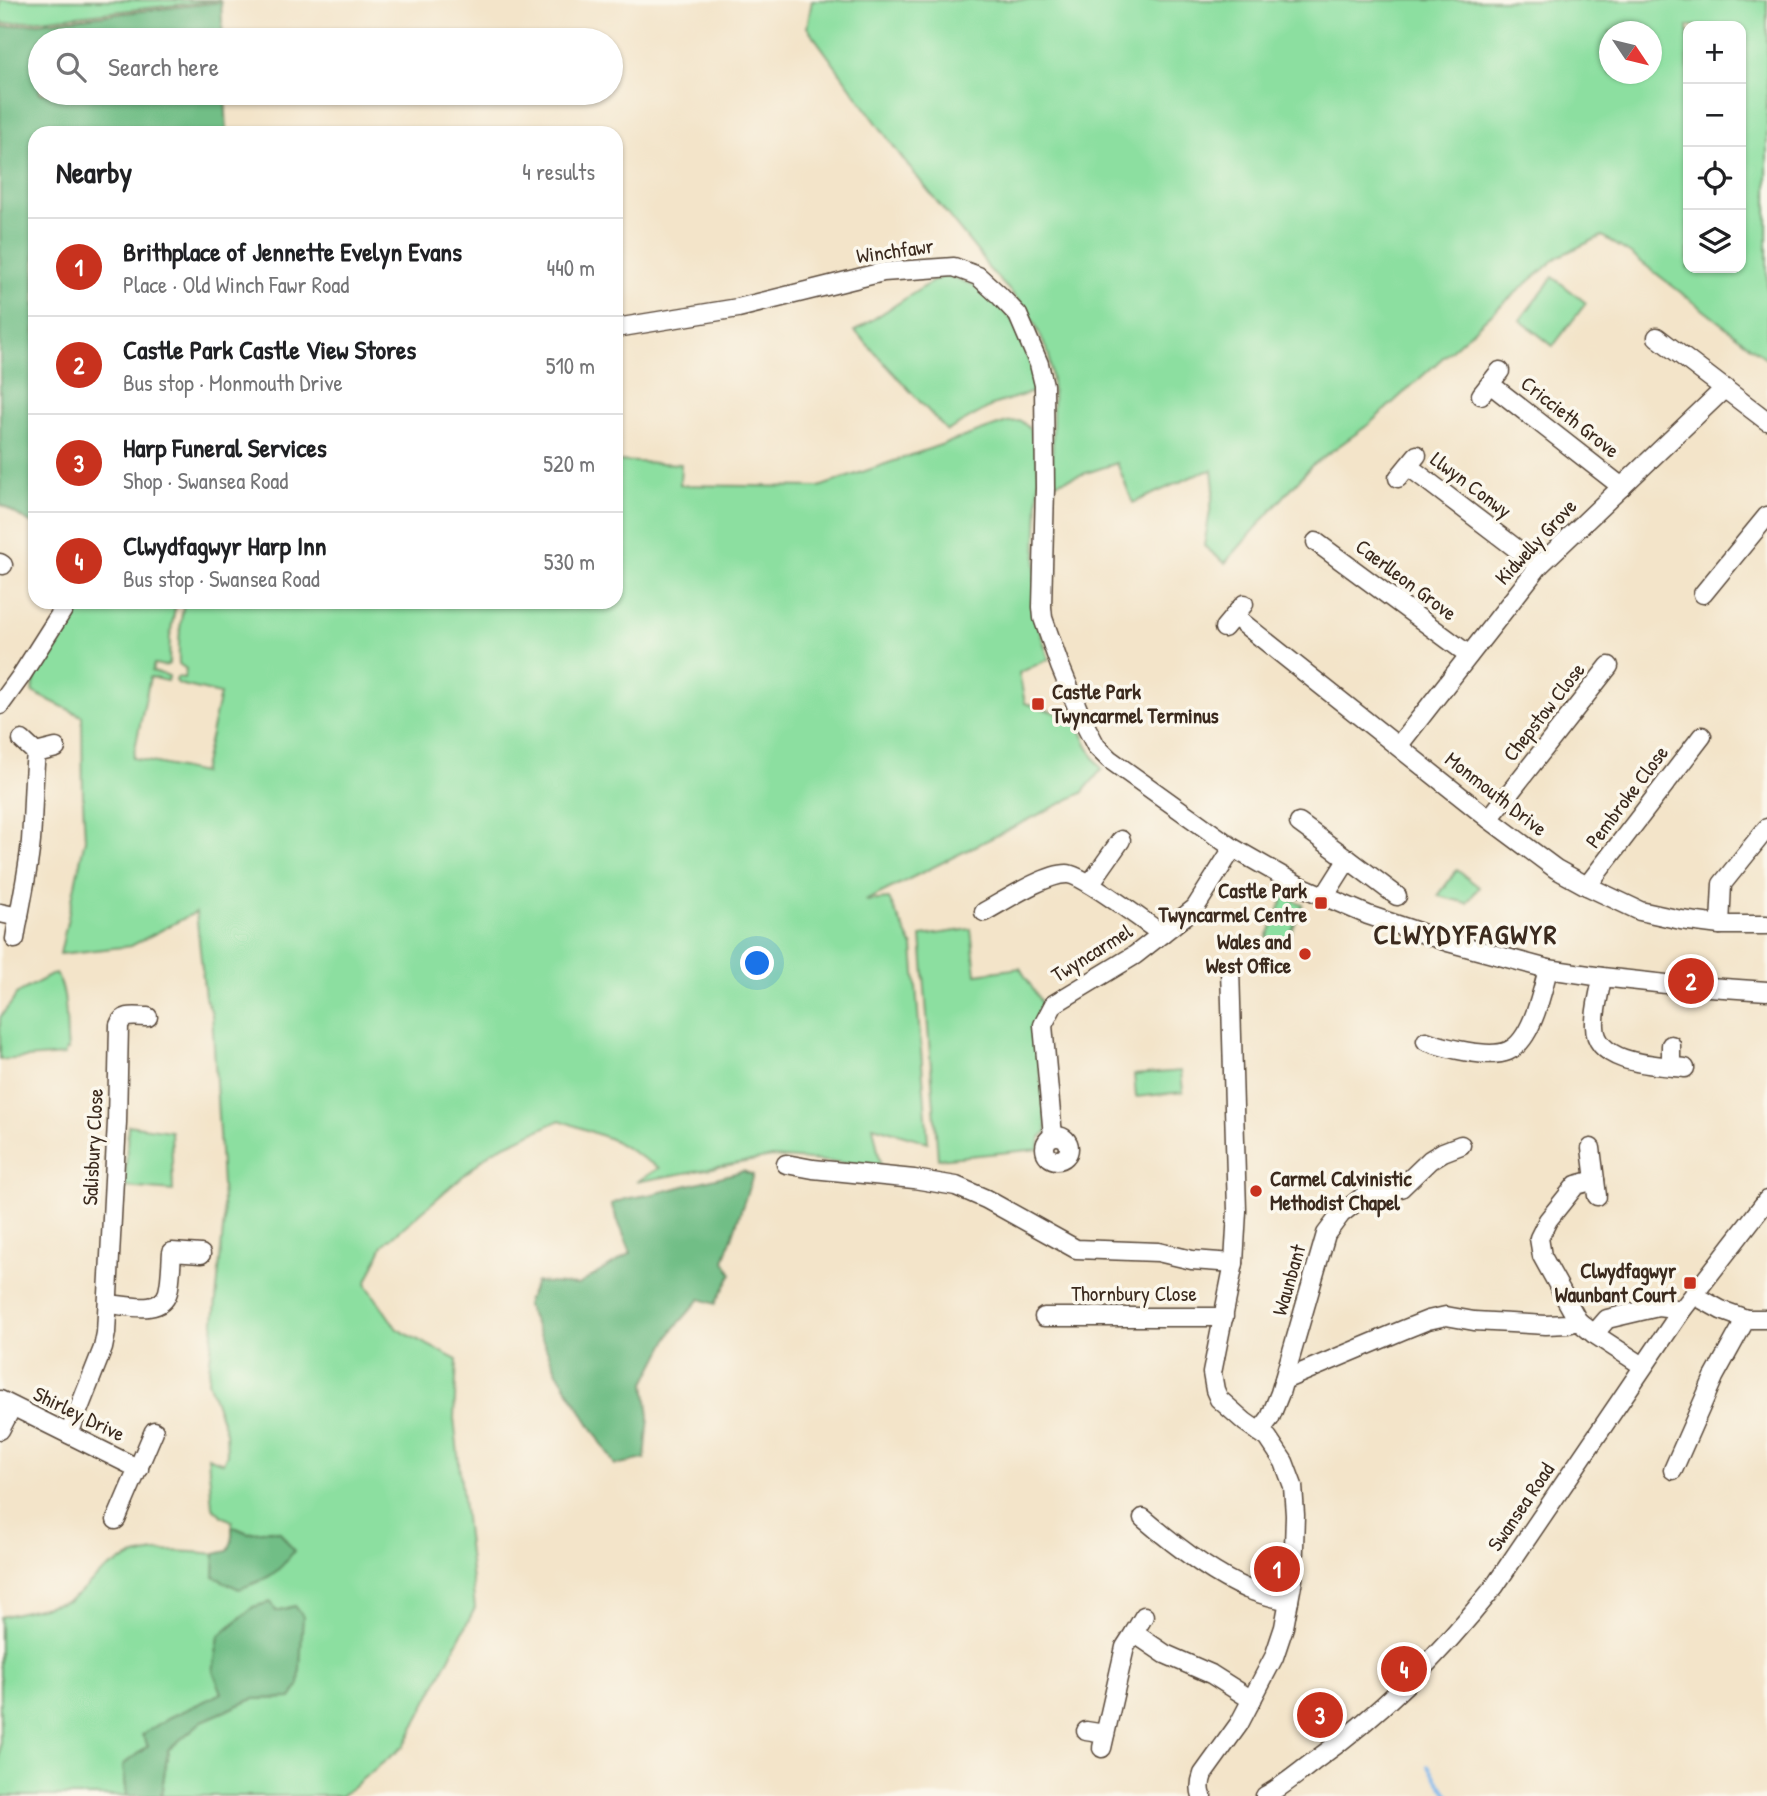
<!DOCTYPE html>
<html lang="en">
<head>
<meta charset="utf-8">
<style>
	body { margin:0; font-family:"Patrick Hand",sans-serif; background:#f6f6f6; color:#202124 }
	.controls { position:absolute; right:21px; top:21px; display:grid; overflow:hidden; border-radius:14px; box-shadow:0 2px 5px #0004 }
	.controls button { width:63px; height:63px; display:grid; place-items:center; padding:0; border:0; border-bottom:2px solid #e0e0e0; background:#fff; color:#202124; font:35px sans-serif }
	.compass { position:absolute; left:1599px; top:21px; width:63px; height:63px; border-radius:50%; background:#fff; box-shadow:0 2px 5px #0004; rotate:125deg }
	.you { position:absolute; left:758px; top:964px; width:24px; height:24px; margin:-18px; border:5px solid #fff; border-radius:50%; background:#1a73e8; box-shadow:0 0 0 10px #1a73e833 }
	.badge { display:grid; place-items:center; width:46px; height:46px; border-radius:50%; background:#c8321e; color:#fff; font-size:23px; font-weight:700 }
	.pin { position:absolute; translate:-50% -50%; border:4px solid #fff; box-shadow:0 2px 7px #0006 }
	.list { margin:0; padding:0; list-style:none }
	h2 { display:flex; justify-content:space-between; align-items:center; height:91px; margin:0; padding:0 28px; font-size:30px }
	h2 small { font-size:23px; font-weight:400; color:#757577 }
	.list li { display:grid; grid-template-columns:46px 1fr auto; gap:21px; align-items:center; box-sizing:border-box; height:98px; padding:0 28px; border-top:2px solid #e0e0e0 }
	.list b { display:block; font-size:26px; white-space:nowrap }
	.list p { margin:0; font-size:23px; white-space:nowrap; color:#757577 }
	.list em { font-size:23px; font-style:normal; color:#757577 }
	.icon { flex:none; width:38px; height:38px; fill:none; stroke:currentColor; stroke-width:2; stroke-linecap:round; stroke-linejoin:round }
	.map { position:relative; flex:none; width:1767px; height:1796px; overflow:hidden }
	.search { position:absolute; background:#fff; box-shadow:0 2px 5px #0004; left:28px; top:28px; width:595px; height:77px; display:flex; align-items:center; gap:18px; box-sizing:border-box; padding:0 24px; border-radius:38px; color:#757577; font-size:26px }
	.panel { position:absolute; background:#fff; box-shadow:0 2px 5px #0004; left:28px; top:126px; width:595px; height:483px; border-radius:21px }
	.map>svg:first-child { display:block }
	.green { fill:#8cdfa0; stroke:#64845f; stroke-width:2; fill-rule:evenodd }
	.forest { fill:#71be86; stroke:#567452; stroke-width:2 }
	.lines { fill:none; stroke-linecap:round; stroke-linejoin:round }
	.stream { stroke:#78b3ea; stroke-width:3.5 }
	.minor-casing { stroke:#574638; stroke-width:21 }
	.minor { stroke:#fff; stroke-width:18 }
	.poi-dot { fill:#c8321e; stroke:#fbf7ec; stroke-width:2.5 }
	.labels { text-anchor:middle; stroke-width:7; stroke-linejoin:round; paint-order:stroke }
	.street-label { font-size:21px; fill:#3b2a1e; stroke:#fbf7ec }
	.poi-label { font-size:21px; font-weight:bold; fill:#3b2a1e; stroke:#fbf7ec; text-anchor:end }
	.district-label { font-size:28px; font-weight:bold; letter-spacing:2px; fill:#3b2a1e; stroke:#fbf7ec }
</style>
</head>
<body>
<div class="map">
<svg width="1767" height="1796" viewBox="0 0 1767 1796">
	<rect width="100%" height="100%" fill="#fbf7ec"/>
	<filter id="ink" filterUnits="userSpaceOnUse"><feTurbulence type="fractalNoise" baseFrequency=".0143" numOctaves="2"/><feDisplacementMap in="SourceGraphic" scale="14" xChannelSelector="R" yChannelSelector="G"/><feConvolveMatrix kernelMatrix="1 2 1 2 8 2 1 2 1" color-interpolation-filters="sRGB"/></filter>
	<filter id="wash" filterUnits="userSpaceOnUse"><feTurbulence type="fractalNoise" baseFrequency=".00686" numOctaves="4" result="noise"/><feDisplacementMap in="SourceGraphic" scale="28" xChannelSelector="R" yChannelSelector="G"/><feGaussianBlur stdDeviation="1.57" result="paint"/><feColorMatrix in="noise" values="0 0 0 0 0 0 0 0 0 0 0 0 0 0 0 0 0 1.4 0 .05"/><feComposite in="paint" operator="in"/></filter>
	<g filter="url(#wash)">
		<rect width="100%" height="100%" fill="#f3e4c9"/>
		<!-- green -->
		<g class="green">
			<path d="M0 0H220L4 24 0 18Z"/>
			<path d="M812 0H1767V359L1631 254 1602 236 1559 256 1498 308 1368 425 1311 466 1225 563 1204 546 1214 488 1212 470 1200 473 1133 503 1117 463 1052 484 1053 393 1049 355 1034 322 1022 304 988 268 981 256 905 162 807 27ZM1688 26H1741V268H1688ZM1610 32H1652V74H1610Z"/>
			<path d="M945 275 980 287 1017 325 1039 390 995 404 947 431 855 331 928 284Z"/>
			<path d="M1553 277 1586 303 1553 346 1520 320Z"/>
			<path d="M1021 421 1030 429 1036 453 1039 475 1034 613 1049 659 1019 673 1025 703 1075 719 1093 756 1102 769 1082 793 865 901 889 899 913 947 928 1142 873 1126 881 1166 772 1157 636 1182 659 1168 613 1140 560 1120 492 1151 383 1245 366 1284 397 1329 457 1360 454 1418 475 1608 404 1746 341 1796H161L168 1750 202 1721 253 1699 291 1698 223 1693 168 1718 148 1746 123 1765 127 1796H0V1617L68 1601C83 1593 93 1578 107 1569 141 1547 177 1550 215 1554L214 1577 270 1530 248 1533 232 1526V1521L222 1516 212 1507 208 1457 223 1463 227 1454 226 1432 208 1381 224 1220 212 1013 205 997 196 912 131 946 60 954 85 839 83 802 82 716 32 692 41 655 74 602H176L170 636 169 664 165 666 154 664 152 671 169 676V678L167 681 150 677 133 758 202 773 220 694 179 684 176 681 177 677 184 678 186 669 179 664C178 643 180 623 184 602H616V461L681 464 680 485 819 487 1007 422Z"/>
			<path d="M1457 870 1479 887 1467 903 1438 896Z"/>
			<path d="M1284 897 1303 904 1286 945 1267 938Z"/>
			<path d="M971 929 976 974 1020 968 1042 1004 1035 1031 1047 1131 1040 1139 1039 1149 938 1159 921 936Z"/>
			<path d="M55 973C69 990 65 1028 68 1050H66L64 1055 0 1060V1018C5 1008 12 1006 16 994Z"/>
			<path d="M1181 1071 1183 1092 1136 1097 1134 1075Z"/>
			<path d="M128 1125 171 1131 173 1191 125 1187Z"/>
		</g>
		<!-- forest -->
		<g class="forest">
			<path d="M221 2 223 40H40V93H225L227 133H35V526L0 504V22L3 27Z"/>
			<path d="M743 1171 753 1175 724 1261 732 1274 715 1304 700 1299 672 1331 645 1383 649 1417 645 1459 615 1465 557 1372 526 1304 536 1282 578 1285 631 1253 611 1204 625 1199 653 1194Z"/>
			<path d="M232 1526 248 1533 270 1530 280 1532 294 1551C276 1576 267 1579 239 1589L214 1577 215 1554 228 1551 232 1541Z"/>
			<path d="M271 1602 276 1611 295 1606 303 1616 299 1686 291 1698 253 1699 202 1721 168 1750 161 1796H127L123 1765 148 1746 142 1735 168 1718 222 1693 213 1671 219 1636 253 1607Z"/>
		</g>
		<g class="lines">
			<!-- stream -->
			<path class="stream" d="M1428 1766 1449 1796"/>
		</g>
	</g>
	<g filter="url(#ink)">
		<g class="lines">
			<!-- minor casing -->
			<g class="minor-casing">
				<g id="minor">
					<path d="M616 328 738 308 883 272 954 267 978 276 999 295 1018 315 1039 364 1044 385 1045 488 1042 607 1043 618 1060 666 1082 719 1096 746 1109 759 1233 848 1298 885 1368 915 1448 942 1548 969 1602 977 1666 984 1767 991"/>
					<path d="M1657 337 1767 421"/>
					<path d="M1490 384 1622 487"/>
					<path d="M1481 395 1500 371"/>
					<path d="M1408 466 1539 566"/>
					<path d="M1398 478 1417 455"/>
					<path d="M1316 542 1469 655"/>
					<path d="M0 563 3 565"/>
					<path d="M1703 594 1767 516"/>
					<path d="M1234 616 1489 819 1556 869 1587 886 1640 911 1681 920 1720 925H1767"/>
					<path d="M1224 628 1244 604"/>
					<path d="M0 705 21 676 68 602"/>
					<path d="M22 740 36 753 56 748"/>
					<path d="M1399 745 1539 566 1725 388"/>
					<path d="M1489 819 1609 666"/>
					<path d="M1299 823 1348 859"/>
					<path d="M1090 884 1121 840"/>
					<path d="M1587 886 1702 736"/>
					<path d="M1324 897 1348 859 1397 896"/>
					<path d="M984 912C1004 901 1045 874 1067 874 1082 874 1146 923 1162 934"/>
					<path d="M0 913 19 917"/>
					<path d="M1720 925 1722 884 1767 828"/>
					<path d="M15 939C20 906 28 874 31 841 33 812 33 782 36 753"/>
					<path d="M1602 977C1600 993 1594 1010 1595 1026 1595 1065 1658 1065 1685 1068"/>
					<path d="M1426 1041C1445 1048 1489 1059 1508 1051 1532 1041 1542 992 1548 969"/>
					<path d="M1671 1066V1045"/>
					<path d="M1053 1136 1043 1025 1054 1004 1135 955 1195 908 1233 848"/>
					<circle cx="1057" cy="1148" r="12"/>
					<path d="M1591 1148 1597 1196"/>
					<path d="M786 1164 813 1169 914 1179 956 1186 986 1199 1076 1249 1158 1252 1192 1260 1234 1263"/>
					<path d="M1595 1180 1576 1185 1548 1220 1539 1238 1542 1256 1578 1321 1594 1334 1643 1366"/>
					<path d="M1694 1295 1721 1310 1746 1319H1767"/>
					<path d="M108 1304C127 1305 161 1316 168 1292 171 1280 171 1265 172 1252L201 1254"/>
					<path d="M1044 1317H1224"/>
					<path d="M1594 1334 1607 1319 1658 1307 1682 1310"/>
					<path d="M1284 1380 1403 1330 1428 1320 1446 1316 1474 1321 1546 1325 1567 1324 1578 1321"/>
					<path d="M0 1400 139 1469"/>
					<path d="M0 1430 12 1407"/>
					<path d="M1259 1432 1270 1418 1280 1393 1326 1234 1341 1214 1370 1191 1401 1188 1430 1160 1443 1152 1461 1145"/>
					<path d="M69 1434 103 1348 106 1333 117 1122 119 1025C123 1013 137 1017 148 1017"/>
					<path d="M1673 1470 1714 1377 1746 1319"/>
					<path d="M1143 1518C1171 1542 1213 1575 1247 1589 1260 1594 1275 1598 1289 1601"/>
					<path d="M116 1520 154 1431"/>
					<path d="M1134 1633 1144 1616"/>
					<path d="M1086 1731 1105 1734"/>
					<path d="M1102 1748 1125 1647 1134 1633 1165 1654 1211 1674 1252 1700"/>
					<path d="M1202 1796C1199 1788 1200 1782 1203 1774L1239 1724 1274 1657 1284 1627 1293 1579 1295 1515 1293 1486 1284 1462 1268 1438 1245 1422 1219 1399 1215 1390 1212 1373 1234 1263 1237 1211 1230 968"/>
					<path d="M1265 1796C1282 1787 1297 1774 1313 1762 1381 1714 1442 1652 1494 1587L1682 1310 1767 1200"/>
				</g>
			</g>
			<!-- minor -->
			<use href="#minor" class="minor"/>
		</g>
	</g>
	<!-- markers -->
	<g class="poi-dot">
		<rect x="1031" y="697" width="14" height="14" rx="3.5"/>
		<rect x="1314" y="896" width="14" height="14" rx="3.5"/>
		<circle cx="1305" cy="954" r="7"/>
		<circle cx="1256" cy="1191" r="7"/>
		<rect x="1683" y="1276" width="14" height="14" rx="3.5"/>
	</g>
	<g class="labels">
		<!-- street labels -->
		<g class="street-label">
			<text transform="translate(895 251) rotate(-8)" y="7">Winchfawr</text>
			<text transform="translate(1570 417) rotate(38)" y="7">Criccieth Grove</text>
			<text transform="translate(1471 485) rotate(37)" y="7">Llwyn Conwy</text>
			<text transform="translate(1536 542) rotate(-47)" y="7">Kidwelly Grove</text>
			<text transform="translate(1406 580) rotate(37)" y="7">Caerlleon Grove</text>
			<text transform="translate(1544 712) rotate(-52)" y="7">Chepstow Close</text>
			<text transform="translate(1496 794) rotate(38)" y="7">Monmouth Drive</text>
			<text transform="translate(1627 797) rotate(-53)" y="7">Pembroke Close</text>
			<text transform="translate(1092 953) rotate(-32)" y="7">Twyncarmel</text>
			<text transform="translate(93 1147) rotate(-87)" y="7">Salisbury Close</text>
			<text transform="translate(1289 1280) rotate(-74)" y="7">Waunbant</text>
			<text x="1134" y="1301">Thornbury Close</text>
			<text transform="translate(79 1414) rotate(26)" y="7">Shirley Drive</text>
			<text transform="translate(1521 1507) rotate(-56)" y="7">Swansea Road</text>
		</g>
		<!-- poi labels -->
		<g class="poi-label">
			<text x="1052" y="699" text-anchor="start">Castle Park<tspan x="1052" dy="24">Twyncarmel Terminus</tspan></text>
			<text x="1307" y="898">Castle Park<tspan x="1307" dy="24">Twyncarmel Centre</tspan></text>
			<text x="1291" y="949">Wales and<tspan x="1291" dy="24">West Office</tspan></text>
			<text x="1270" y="1186" text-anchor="start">Carmel Calvinistic<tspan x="1270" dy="24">Methodist Chapel</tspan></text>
			<text x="1676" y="1278">Clwydfagwyr<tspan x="1676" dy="24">Waunbant Court</tspan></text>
		</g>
		<!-- district labels -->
		<g class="district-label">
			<text x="1466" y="944">CLWYDYFAGWYR</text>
		</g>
	</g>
</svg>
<div class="controls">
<button>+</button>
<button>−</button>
<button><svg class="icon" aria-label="locate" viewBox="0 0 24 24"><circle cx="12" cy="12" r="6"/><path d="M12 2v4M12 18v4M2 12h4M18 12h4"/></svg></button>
<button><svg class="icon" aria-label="layers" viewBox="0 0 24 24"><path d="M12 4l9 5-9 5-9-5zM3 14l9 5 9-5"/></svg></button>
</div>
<svg class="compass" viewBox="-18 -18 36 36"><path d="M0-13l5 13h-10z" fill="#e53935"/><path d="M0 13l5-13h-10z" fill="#757577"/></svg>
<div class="you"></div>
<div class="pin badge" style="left:1277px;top:1569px">1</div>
<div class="pin badge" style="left:1691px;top:981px">2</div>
<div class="pin badge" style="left:1320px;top:1715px">3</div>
<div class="pin badge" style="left:1404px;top:1669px">4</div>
<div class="search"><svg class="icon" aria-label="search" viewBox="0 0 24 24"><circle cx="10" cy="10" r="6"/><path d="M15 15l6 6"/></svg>Search here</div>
<section class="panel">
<h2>Nearby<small>4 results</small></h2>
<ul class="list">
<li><span class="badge">1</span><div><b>Brithplace of Jennette Evelyn Evans</b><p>Place · Old Winch Fawr Road</p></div><em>440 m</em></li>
<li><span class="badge">2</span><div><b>Castle Park Castle View Stores</b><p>Bus stop · Monmouth Drive</p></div><em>510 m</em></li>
<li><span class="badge">3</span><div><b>Harp Funeral Services</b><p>Shop · Swansea Road</p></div><em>520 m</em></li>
<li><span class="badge">4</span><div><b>Clwydfagwyr Harp Inn</b><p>Bus stop · Swansea Road</p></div><em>530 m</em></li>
</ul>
</section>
</div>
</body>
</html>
